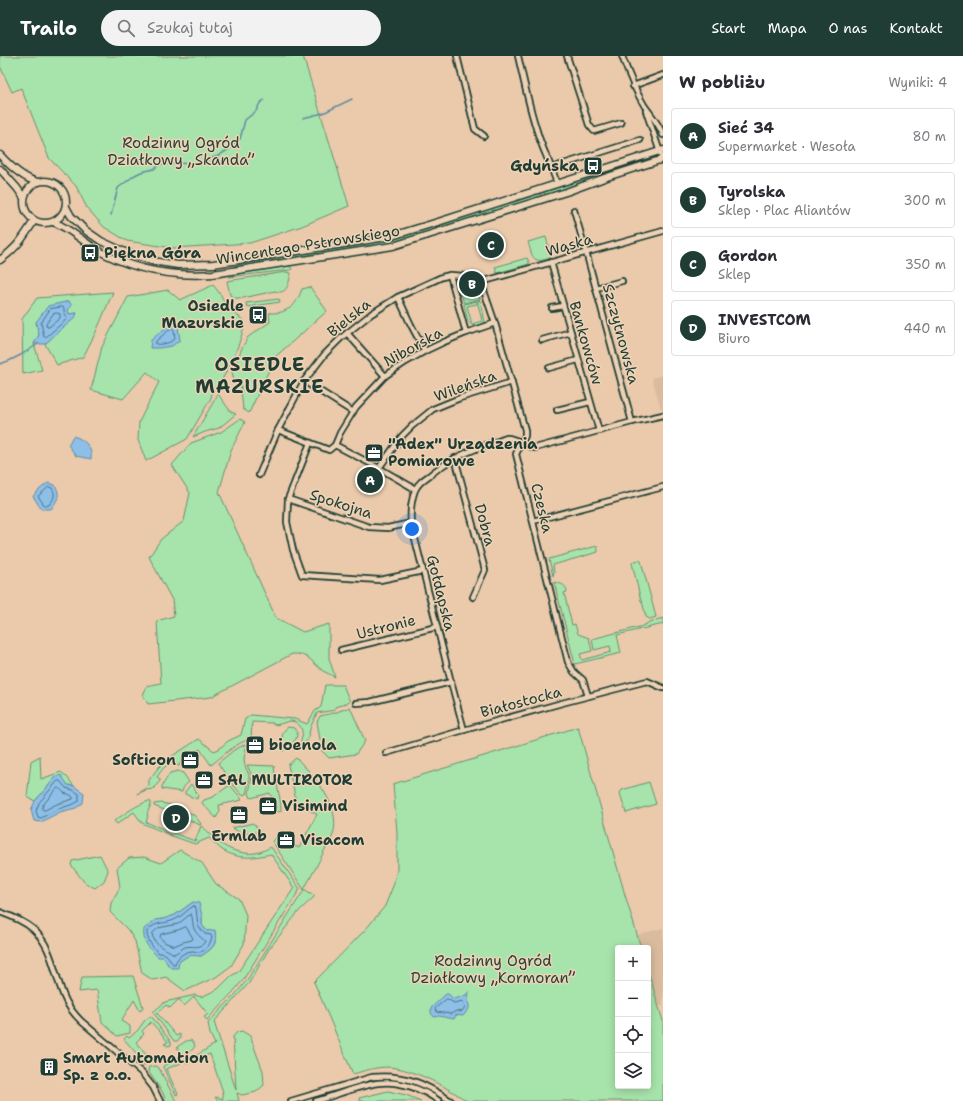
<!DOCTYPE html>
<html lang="pl">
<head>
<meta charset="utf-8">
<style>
	body { margin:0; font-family:"Shantell Sans",sans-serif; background:#f2f2f3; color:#2b2b33 }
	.controls { position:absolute; right:12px; bottom:12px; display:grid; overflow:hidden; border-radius:4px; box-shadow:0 2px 10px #0003 }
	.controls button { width:36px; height:36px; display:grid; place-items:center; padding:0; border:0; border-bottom:1px solid #e1e1e2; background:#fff; color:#2b2b33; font:20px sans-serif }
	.you { position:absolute; left:412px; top:473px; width:14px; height:14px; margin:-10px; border:3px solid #fff; border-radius:50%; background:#1a73e8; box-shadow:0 0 0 6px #1a73e833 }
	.badge { display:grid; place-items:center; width:26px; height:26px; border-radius:50%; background:#1f3d34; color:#fff; font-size:13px; font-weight:700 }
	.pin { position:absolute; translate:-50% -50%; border:2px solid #fff; box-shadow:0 1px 4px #0006 }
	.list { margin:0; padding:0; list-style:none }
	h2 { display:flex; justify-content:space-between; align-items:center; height:52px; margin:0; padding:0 16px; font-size:17px }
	h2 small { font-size:13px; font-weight:400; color:#7c7c81 }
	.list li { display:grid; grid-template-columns:26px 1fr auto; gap:12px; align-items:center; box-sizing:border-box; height:56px; margin:0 8px 8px; padding:0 8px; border:1px solid #e1e1e2; border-radius:4px }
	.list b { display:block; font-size:15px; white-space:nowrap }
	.list p { margin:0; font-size:13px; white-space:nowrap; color:#7c7c81 }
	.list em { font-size:13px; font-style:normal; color:#7c7c81 }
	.icon { flex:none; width:22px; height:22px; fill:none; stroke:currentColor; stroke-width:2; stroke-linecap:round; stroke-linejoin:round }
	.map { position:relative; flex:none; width:663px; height:1045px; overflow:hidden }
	header { display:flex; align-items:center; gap:24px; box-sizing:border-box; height:56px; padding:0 20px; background:#1f3d34; color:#fff }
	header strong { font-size:19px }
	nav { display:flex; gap:22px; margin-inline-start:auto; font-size:14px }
	.search { width:280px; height:36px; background:#f2f2f3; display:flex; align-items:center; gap:10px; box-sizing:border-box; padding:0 14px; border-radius:22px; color:#7c7c81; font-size:15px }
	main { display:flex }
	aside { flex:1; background:#fff }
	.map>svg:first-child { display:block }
	.built { fill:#dabb9d }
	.green { fill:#a7e4ab; stroke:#639070; fill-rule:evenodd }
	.water { fill:#8dbfe9; stroke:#618ba1 }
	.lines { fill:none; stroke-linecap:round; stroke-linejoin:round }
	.shore { stroke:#4b717c; stroke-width:1 }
	.stream { stroke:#618ba1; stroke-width:1.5 }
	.street-casing { stroke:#1f3d34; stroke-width:8 }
	.secondary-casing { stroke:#1f3d34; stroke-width:9 }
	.street { stroke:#eed2b5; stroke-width:4.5 }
	.secondary { stroke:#eed2b5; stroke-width:6 }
	.labels { text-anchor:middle; stroke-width:3; stroke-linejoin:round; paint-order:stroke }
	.park-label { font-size:15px; fill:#26453a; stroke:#eed2b5 }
	.poi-label { font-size:15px; font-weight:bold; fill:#1f3d34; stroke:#eed2b5; text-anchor:start }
	.street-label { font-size:15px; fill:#1f3d34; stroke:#eed2b5 }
	.district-label { font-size:19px; font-weight:bold; letter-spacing:1px; fill:#1f3d34; stroke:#eed2b5 }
</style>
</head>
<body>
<header>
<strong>Trailo</strong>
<div class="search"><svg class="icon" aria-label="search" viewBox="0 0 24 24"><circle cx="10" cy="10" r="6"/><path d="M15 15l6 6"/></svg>Szukaj tutaj</div>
<nav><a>Start</a><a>Mapa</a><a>O nas</a><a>Kontakt</a></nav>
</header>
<main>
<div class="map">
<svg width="663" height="1045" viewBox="0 0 663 1045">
	<rect width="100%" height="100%" fill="#ebcaab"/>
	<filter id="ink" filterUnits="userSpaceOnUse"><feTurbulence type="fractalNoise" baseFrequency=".025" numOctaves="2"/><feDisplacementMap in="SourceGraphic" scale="8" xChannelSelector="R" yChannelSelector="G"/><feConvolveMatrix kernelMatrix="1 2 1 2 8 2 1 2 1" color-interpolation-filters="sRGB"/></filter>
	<g filter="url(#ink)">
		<!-- built -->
		<g class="built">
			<path d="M663 319V352L661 353 652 322Z"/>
			<path d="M663 872V949L659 950 648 915V892H641L637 879Z"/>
		</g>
		<!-- green -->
		<g class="green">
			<path d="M0 0H303L349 150 302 170 250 187 173 192 127 185 104 171 87 152 76 130 49 102 21 32 12 36 0 10Z"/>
			<path d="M641 104 642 105 612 115 594 123 545 139 544 135Z"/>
			<path d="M540 136 541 140 441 173 440 169Z"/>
			<path d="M433 171 434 175 393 187 368 192 234 212V210L236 209 270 204 283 201 346 191 399 181Z"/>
			<path d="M546 181 551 200C549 203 547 203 543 204 531 207 531 194 528 186Z"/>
			<path d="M527 202 529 206V208L497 217 495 211Z"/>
			<path d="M290 210 292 213 290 214 229 221 242 217Z"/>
			<path d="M286 216 291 217C289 225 288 240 275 235L243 242H235L230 239 227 225Z"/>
			<path d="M467 223 469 232 476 231 480 243 464 247 457 227 460 224Z"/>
			<path d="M213 229 221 239 225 249 245 266C241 285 233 304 224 320 220 329 212 331 211 342L187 383 146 405 138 384 139 366 159 326 147 316 123 343 91 334 102 291 128 241 168 234 180 244Z"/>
			<path d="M310 231 327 255 275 301 249 357 243 353 240 325H234L232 316 242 292 248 281 270 266 269 257C275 257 282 257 286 254 295 251 299 241 302 233Z"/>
			<path d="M113 236 96 276 83 301 57 309 45 288 77 257 69 258 68 254 36 266 39 279 34 288 42 314 23 318 22 263 37 242Z"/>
			<path d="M279 243 280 246 247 251 246 247Z"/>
			<path d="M479 244 481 246 485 266C468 278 467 261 464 248L477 245V248L467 250 472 268 482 265 478 248V245Z"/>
			<path d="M218 338 231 356 236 358 219 372 205 376 193 381Z"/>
			<path d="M240 363 245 366 231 394 219 436 276 562 303 576 329 568V602L335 621C331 619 327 617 323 615 313 607 308 597 292 598L211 641 148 648 143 639 147 630 161 627 157 565 174 560 172 544 149 501 161 483 184 465 190 437 172 409 191 387 221 376Z"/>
			<path d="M597 490 598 496 553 509 554 516 553 520 549 503Z"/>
			<path d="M640 504 641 505 656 561 650 563 646 561 642 545H641L632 507 634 505Z"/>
			<path d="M554 526C561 528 566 528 567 536L564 537 572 569 575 568 578 578 589 582 592 595 580 598 582 604 611 596 610 590 594 594 592 583 643 570 651 565 652 567 653 566V565L663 562V568L617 579 621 597 575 608Z"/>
			<path d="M325 629H343L350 646 335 651V654L317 657 311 670 307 685 302 689 301 684C305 676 300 665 290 665 284 666 280 669 273 669V667L252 666 251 684C238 684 221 702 211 709L200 693 195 696 193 695 184 701 179 710 176 709 175 706C165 709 163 712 157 721L160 723V725L153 733 146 734 137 738 147 732 149 730V724L158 712 166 704 199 683 214 695 219 693 228 685 241 679 245 663 251 659 295 663 307 668 315 655 321 651Z"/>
			<path d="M350 651 365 685 356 698 329 702 322 695 317 666 320 660 334 657Z"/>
			<path d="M288 671 294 672C303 681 290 689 283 695L282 694C282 686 280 676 288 671Z"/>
			<path d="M578 671 625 839 641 892H618V1030H648V915L663 965V1045H467C450 1033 417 1015 396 1012 382 1009 367 1014 353 1018L314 926 366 873 385 850 393 830 397 814V776L393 728Z"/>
			<path d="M246 688V690L244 703 245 710 249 719V726L246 738 242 739 229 724 218 707 234 694Z"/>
			<path d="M40 700 41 723 61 716 67 721 74 730 68 729 56 721 35 745 27 741 31 705Z"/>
			<path d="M296 702C314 719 342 751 333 779 331 784 327 790 324 795 318 808 311 821 304 833L315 840 299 855 269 893 249 927 214 966 236 1034 233 981 237 976 242 975 250 980 263 1015 264 1029 256 1036 242 1039 237 1037 239 1045H218L215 1041 223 1043 222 1037 223 1036 210 998 186 1007 185 1002 197 999 215 988 210 978 208 967 234 940 247 924 304 834 272 785 280 779 284 781 282 784 299 792 317 758 307 753 308 750 302 747H295L296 744 288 709Z"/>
			<path d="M247 709 274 710C275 725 281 740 281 755L278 756 274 742H272L270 737 251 742 249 737 252 720Z"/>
			<path d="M178 715 183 717 189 726C185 729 183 731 182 736L162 733V730L170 717Z"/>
			<path d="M649 726 656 748 626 757 620 737 622 734Z"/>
			<path d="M191 728 198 739 197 743 185 738V736Z"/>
			<path d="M230 729 241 742 242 744 219 749 220 755 216 762 202 747 204 744 213 741Z"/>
			<path d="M149 745 151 746V748L147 758 148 760 146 766 165 774V776L172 779 173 777 195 785 201 770C207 773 210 779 215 783 225 793 242 799 256 797 261 796 267 793 271 791L300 833 243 924 233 936 207 964 204 961 208 958 194 941 184 950 179 943 170 952 166 949 157 957 176 980 180 978V983L177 985H174L153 956 165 946 195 939 201 941 218 933 231 920 238 916 294 832 271 798C252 802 238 804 221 793 217 790 213 785 209 782L195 788 172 780 142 767 134 756 117 768 114 765C126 757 136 749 149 745Z"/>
			<path d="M162 747 175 750 172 757 154 750V748Z"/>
			<path d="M185 754 195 760 201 768 200 769 182 761Z"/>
			<path d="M253 767 260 775C251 779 241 778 232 772Z"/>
			<path d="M180 794 202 807 216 828 239 843 246 859 244 888 231 910 216 921 185 935 166 921 153 924 142 917 135 885 128 874 110 856 111 847 120 831 117 812 129 802 144 801 161 807ZM193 846 202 860V869L207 875H215C218 889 212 893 201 900L193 899 187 900 179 906 168 909 165 903 163 901 155 864 163 863 175 859Z"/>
			<path d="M100 799 108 815 104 825 95 832 85 827 71 809 72 805Z"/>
			<path d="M133 920 143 951 140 955 134 944 121 965 130 970V977L117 980 102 966 97 934 79 936 82 921Z"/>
			<path d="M151 960 171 986V989L168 990 164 988 168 986 160 976 151 966 142 975 144 978 136 986 147 1000 150 998V1004L143 1010 140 1008 143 1005 124 983 127 980 129 982 138 974 145 964Z"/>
			<path d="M191 984 195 989C193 996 187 997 181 999L177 991 186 985Z"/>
			<path d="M179 1004 181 1007 166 1013 178 1038 176 1039 163 1011 164 1009Z"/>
			<path d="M156 1010 159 1012 176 1045H166L163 1037 148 1015 149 1011Z"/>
			<path d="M388 1035 406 1039 421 1045H360L359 1042Z"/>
		</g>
		<!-- water -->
		<g class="water">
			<path d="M69 245 72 250 68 254 69 258 77 257 75 262 58 276 45 288H34L39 279 36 266 48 250Z"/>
			<path d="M171 267 178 271 180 284 172 290 159 292H150L151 284Z"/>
			<path d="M73 380C84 383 93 391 91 403L76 400 68 389Z"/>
			<path d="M48 427 55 429C61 440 58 443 51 453H41L33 440 40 433Z"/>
			<path d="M61 719 68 729 74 730 84 737 83 747 76 752 60 756 41 766 34 765 31 754 35 745 56 721Z"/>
			<path d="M193 846 199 847 202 860V869L207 875 215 874C218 889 212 893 201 900 190 899 188 899 179 906L178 912H171C167 909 166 904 163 901H158C149 892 142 886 144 873L155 864 163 863 175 859Z"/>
			<path d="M469 935 468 947 469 948V953L463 960 456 959 454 963 439 960 434 961 431 957V952L446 938H448L454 943 466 939Z"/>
		</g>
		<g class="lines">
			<!-- shore -->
			<g class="shore">
				<path d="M62 251 64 252V255L67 263 46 281H44L41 267 50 253Z"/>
				<path d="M57 257 60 258V262L49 271H47L46 268 53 258Z"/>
				<path d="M172 272 174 274 175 283C170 287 162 289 156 288V285L170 273Z"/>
				<path d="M49 431 52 432C56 439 54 443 49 449H44L38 440 43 436Z"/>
				<path d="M58 725H60L66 732 73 734 79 738V745L74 748 58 753 41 762 38 761 36 755 39 747Z"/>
				<path d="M58 732C61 733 62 735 64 737 67 738 70 738 73 741V743L57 748 45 754H43L42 752 43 749Z"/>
				<path d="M194 850 196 852 198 870 205 878 211 879 212 882C210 887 207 895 200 896 197 897 195 895 193 895 185 895 177 901 175 908H173C170 905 169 900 165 898 163 897 161 897 159 897 153 893 146 882 147 875 157 864 165 869 176 863 183 860 187 853 194 850Z"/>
				<path d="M191 858C193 862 192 864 193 868 193 875 200 881 205 885 201 894 193 889 185 891 181 893 177 897 174 898 164 891 155 891 152 878L158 872 178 868Z"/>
				<path d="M186 871 193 882 192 884 183 886 174 890 164 886 160 881 161 878 178 874Z"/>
				<path d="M447 943 454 947 463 945 465 952 462 956 456 955 451 958 436 956 435 953Z"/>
			</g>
			<!-- stream -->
			<g class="stream">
				<path d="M303 62 323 57 352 43"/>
				<path d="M111 159 118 132 135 119 141 116 154 113 158 109 162 108 199 107 218 100 229 93 240 83 245 64 256 55 260 47 264 44"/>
				<path d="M0 308C14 304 26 296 38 288"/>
			</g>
			<!-- street casing -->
			<g class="street-casing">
				<g id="street">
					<path d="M457 0 475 73 484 80"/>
					<path d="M518 0C524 25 529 51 537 75 542 93 552 110 557 128"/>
					<path d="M567 0 589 69 594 75 621 67"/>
					<path d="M622 0C628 17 635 34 644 49 651 59 659 68 663 79"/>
					<path d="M633 30 663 19"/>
					<path d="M646 55 663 105"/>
					<path d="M551 112 640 84"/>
					<path d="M574 154 586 196 632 366"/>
					<path d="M551 206 599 375"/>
					<path d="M481 226 663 175"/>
					<path d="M596 232 622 225"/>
					<path d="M398 241 411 269 425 295"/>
					<path d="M552 252 563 250"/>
					<path d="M495 267 466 277 450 219 478 221 481 226 495 267 525 374V380L516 398 568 606 574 616 583 624 588 640"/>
					<path d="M347 277 385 320"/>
					<path d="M542 284 571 276"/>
					<path d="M549 312 578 304"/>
					<path d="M304 325 353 356"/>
					<path d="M557 354 590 346"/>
					<path d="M278 374 329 394 335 389 379 412 415 433"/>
					<path d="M310 387 288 443 287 466 293 494 302 519 380 524 423 515"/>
					<path d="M335 389 340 377 356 351 385 320 406 306 425 295 444 286 466 277"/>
					<path d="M455 402 485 514 473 541"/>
					<path d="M379 412 402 380 412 370 433 353 460 342 512 326"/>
					<path d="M259 419 278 374 304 325 325 298 341 282 371 258 398 241 442 221 450 219"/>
					<path d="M288 443 369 471 388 472 411 467"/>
					<path d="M533 465 663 431"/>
					<path d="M341 594 437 571"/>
					<path d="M356 647 370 646 451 626"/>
					<path d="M464 674 451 626 411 467C410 455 411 445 415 434 418 427 424 423 430 419 449 403 471 394 495 386 499 385 503 383 507 382 515 382 527 390 535 392L632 366 663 359"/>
					<path d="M386 697 464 674 562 647 647 625 663 632"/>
					<path d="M0 856C11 860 24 865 33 873 54 892 54 921 66 945 70 953 75 959 81 965L142 1017 153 1031 160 1045"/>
					<path d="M291 1045 372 1021C405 1018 424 1027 451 1045"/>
					<path d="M316 1045C337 1039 357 1030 378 1027 399 1024 423 1033 439 1045"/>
				</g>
			</g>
			<!-- secondary casing -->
			<g class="secondary-casing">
				<g id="secondary">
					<path d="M0 99C10 110 23 122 37 126"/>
					<path d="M0 113 17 132 24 142"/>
					<circle cx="45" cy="146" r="21"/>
					<path d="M66 151 71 160 85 174 101 185 125 196 152 205 178 209 213 208 350 187 392 180 438 166 663 94"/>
					<path d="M53 166C68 171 81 184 94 192 131 214 172 221 213 218L393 190 566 136 607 121 663 103"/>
					<path d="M0 204C17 192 23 182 34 165"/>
				</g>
			</g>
			<!-- street -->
			<use href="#street" class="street"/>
			<!-- secondary -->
			<use href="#secondary" class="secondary"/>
		</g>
	</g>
	<!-- icons -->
	<defs>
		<g id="bus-square" transform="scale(1)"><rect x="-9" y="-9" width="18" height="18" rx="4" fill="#1f3d34" stroke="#eed2b5"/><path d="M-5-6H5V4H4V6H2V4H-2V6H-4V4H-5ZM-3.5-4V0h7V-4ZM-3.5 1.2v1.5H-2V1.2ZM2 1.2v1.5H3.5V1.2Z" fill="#fff"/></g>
		<g id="office-square" transform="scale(1)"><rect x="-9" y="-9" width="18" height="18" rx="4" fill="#1f3d34" stroke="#eed2b5"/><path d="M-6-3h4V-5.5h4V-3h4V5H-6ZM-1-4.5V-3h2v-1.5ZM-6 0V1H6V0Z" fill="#fff"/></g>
		<g id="building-square" transform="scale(1)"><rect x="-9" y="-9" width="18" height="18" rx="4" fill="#1f3d34" stroke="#eed2b5"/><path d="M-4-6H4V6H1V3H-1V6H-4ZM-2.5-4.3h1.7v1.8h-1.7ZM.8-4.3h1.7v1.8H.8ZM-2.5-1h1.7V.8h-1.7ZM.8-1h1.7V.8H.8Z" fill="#fff"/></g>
	</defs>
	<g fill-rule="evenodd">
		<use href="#bus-square" x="593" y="110"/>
		<use href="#bus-square" x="90" y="197"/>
		<use href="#bus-square" x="258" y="259"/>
		<use href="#office-square" x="374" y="397"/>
		<use href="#office-square" x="255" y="689"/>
		<use href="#office-square" x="190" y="704"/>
		<use href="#office-square" x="204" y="724"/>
		<use href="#office-square" x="268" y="750"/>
		<use href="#office-square" x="239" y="759"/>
		<use href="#office-square" x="286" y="784"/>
		<use href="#building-square" x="49" y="1011"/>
	</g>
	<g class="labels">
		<!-- park labels -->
		<g class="park-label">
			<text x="181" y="92">Rodzinny Ogród<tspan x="181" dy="17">Działkowy „Skanda”</tspan></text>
			<text x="493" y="910">Rodzinny Ogród<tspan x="493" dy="17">Działkowy „Kormoran”</tspan></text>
		</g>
		<!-- poi labels -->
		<g class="poi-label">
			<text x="579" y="115" text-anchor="end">Gdyńska</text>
			<text x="104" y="202">Piękna Góra</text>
			<text x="244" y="255" text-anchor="end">Osiedle<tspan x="244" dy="17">Mazurskie</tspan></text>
			<text x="388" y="393">"Adex" Urządzenia<tspan x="388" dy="17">Pomiarowe</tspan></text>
			<text x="269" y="694">bioenola</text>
			<text x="176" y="709" text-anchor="end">Softicon</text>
			<text x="218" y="729">SAL MULTIROTOR</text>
			<text x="282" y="755">Visimind</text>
			<text x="239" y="785" text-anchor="middle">Ermlab</text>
			<text x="300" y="789">Visacom</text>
			<text x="63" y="1007">Smart Automation<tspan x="63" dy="17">Sp. z o.o.</tspan></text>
		</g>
		<!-- street labels -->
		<g class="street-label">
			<text transform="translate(308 189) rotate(-9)" y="5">Wincentego Pstrowskiego</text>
			<text transform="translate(569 189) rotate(-16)" y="5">Wąska</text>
			<text transform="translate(349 262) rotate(-39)" y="5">Bielska</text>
			<text transform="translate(621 278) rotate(75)" y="5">Szczytnowska</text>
			<text transform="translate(586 287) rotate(74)" y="5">Bankowców</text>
			<text transform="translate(413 291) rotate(-29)" y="5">Niborska</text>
			<text transform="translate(465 330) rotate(-20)" y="5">Wileńska</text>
			<text transform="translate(341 448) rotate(18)" y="5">Spokojna</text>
			<text transform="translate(542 452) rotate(76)" y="5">Czeska</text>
			<text transform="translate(485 469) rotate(75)" y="5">Dobra</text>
			<text transform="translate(441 537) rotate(76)" y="5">Gołdapska</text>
			<text transform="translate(386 571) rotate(-14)" y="5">Ustronie</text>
			<text transform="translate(521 646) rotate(-15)" y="5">Białostocka</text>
		</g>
		<!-- district labels -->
		<g class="district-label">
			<text x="260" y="315">OSIEDLE<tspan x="260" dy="22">MAZURSKIE</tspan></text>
		</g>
	</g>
</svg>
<div class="controls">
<button>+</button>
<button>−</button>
<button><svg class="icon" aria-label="locate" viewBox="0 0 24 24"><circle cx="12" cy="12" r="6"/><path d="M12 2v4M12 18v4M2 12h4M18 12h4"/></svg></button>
<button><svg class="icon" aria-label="layers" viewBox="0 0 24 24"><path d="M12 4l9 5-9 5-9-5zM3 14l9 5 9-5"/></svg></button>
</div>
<div class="you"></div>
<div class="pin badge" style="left:370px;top:424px">A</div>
<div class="pin badge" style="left:472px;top:228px">B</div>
<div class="pin badge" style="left:491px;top:189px">C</div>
<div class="pin badge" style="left:176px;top:762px">D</div>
</div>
<aside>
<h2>W pobliżu<small>Wyniki: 4</small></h2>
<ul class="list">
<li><span class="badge">A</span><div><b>Sieć 34</b><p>Supermarket · Wesoła</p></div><em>80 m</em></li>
<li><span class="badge">B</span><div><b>Tyrolska</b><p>Sklep · Plac Aliantów</p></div><em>300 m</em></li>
<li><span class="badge">C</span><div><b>Gordon</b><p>Sklep</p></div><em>350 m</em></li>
<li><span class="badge">D</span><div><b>INVESTCOM</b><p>Biuro</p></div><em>440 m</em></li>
</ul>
</aside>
</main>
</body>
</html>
